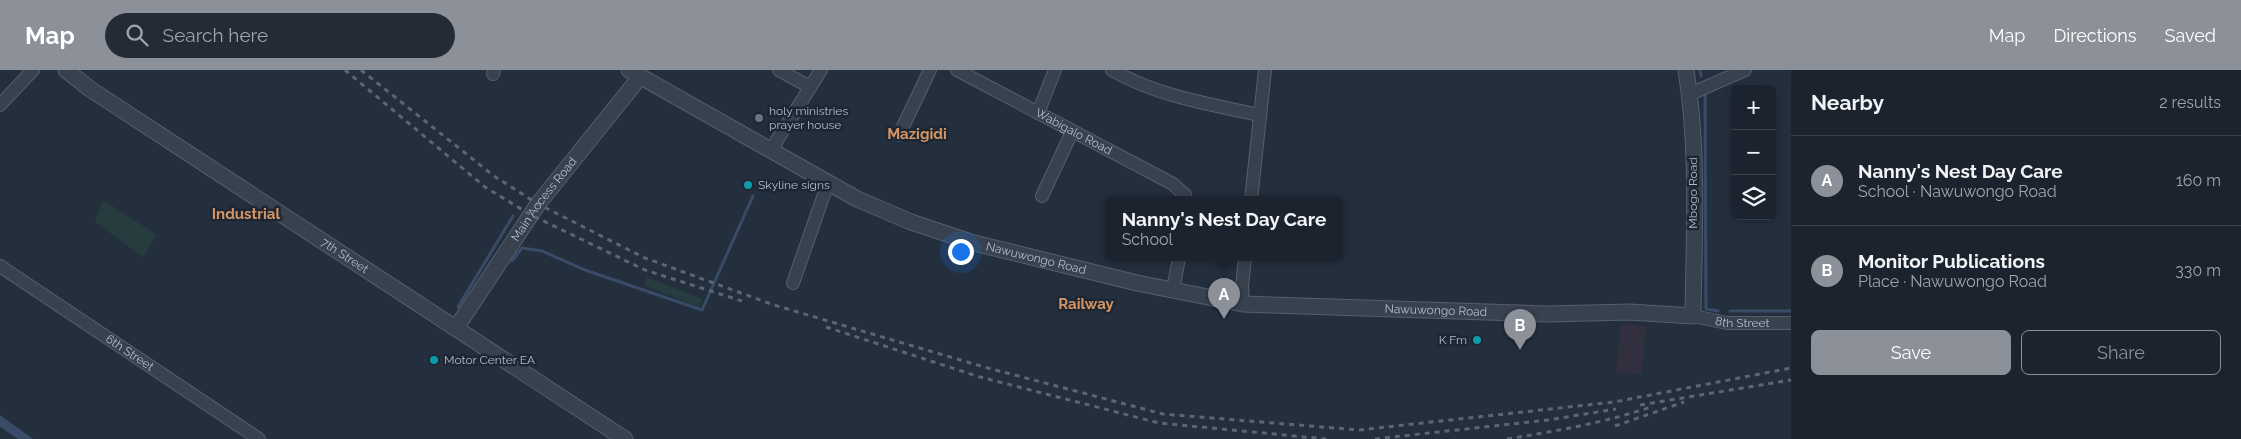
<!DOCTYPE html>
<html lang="en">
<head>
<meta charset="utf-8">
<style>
	body { margin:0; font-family:Raleway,sans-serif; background:#242b36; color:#f1f3f6 }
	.controls { position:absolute; right:15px; top:15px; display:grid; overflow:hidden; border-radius:8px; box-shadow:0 2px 12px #0003 }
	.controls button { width:45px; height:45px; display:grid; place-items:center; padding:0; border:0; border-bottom:1px solid #39404a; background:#1b232e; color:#f1f3f6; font:25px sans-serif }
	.you { position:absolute; left:960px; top:181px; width:18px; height:18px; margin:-12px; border:4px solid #fff; border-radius:50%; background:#1a73e8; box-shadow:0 0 0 8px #1a73e833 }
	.badge { display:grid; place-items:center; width:32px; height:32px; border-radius:50%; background:#8c9099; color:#fff; font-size:16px; font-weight:700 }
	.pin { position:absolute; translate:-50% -41px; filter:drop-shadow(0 1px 2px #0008) }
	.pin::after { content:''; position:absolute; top:26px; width:18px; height:15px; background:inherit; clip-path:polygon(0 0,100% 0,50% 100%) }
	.popup { position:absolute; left:1105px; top:126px; width:238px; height:65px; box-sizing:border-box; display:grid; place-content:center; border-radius:8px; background:#1b232e; filter:drop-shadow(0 1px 4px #0005); font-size:16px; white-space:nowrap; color:#a0a4aa }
	.popup b { font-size:19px; color:#f1f3f6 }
	.popup::after { content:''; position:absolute; left:50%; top:100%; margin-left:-10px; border:10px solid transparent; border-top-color:#1b232e }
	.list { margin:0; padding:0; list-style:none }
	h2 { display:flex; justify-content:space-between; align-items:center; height:65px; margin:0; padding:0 20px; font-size:21px }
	h2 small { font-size:16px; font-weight:400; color:#a0a4aa }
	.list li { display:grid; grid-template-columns:32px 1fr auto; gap:15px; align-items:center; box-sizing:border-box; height:90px; padding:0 20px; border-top:1px solid #39404a }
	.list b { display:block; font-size:19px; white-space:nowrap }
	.list p { margin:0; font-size:16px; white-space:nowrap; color:#a0a4aa }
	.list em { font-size:16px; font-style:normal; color:#a0a4aa }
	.actions { display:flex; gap:10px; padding:15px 20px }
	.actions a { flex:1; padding:11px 0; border:1px solid #8c9099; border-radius:8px; text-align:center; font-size:18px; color:#8c9099 }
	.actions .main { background:#8c9099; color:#fff }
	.icon { flex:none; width:28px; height:28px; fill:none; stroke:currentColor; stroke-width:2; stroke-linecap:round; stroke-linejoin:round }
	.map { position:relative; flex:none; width:1791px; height:369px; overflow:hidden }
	header { display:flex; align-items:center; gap:30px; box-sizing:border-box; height:70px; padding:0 25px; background:#8c9099; color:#fff }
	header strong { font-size:24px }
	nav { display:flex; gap:28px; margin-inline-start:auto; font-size:18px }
	.search { width:350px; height:45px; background:#242b36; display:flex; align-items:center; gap:12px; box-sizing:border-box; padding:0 18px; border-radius:28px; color:#a0a4aa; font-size:19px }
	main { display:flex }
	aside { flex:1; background:#1b232e }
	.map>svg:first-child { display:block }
	.medical { fill:#32303f }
	.green { fill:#263c3f }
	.water { fill:#394c67 }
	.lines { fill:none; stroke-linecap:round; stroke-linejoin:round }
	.stream { stroke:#394c67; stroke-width:3 }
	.minor-casing { stroke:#565f6c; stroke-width:14 }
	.tertiary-casing { stroke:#565f6c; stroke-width:17 }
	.minor { stroke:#38414e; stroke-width:12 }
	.tertiary { stroke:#38414e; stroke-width:15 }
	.rail { stroke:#5a6575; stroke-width:3; stroke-dasharray:5 5; stroke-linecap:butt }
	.worship-dot { fill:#6b7280; stroke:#1d2633; stroke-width:2 }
	.culture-dot { fill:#0f9aa8; stroke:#1d2633; stroke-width:2 }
	.labels { text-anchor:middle; stroke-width:5; stroke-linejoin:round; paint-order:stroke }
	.poi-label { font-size:12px; fill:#b4bcc9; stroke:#1d2633; text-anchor:start }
	.street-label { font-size:12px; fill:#b4bcc9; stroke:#1d2633 }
	.quarter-label { font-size:15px; font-weight:bold; fill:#d59563; stroke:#1d2633 }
</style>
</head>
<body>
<header>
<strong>Map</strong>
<div class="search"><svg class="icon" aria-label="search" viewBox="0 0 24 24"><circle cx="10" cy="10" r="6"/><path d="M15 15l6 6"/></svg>Search here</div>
<nav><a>Map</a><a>Directions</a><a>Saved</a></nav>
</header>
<main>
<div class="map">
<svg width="1791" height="369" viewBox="0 0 1791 369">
	<rect width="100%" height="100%" fill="#242f3e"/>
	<!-- medical -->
	<path class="medical" d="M1621 254 1646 256 1642 304 1616 302Z"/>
	<!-- green -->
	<g class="green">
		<path d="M103 130 157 165 143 187 95 152Z"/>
		<path d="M647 207 702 229 699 237 644 215Z"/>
	</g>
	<!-- water -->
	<path class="water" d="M0 345 33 369H18L0 357Z"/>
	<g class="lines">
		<!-- stream -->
		<g class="stream">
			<path d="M1700 0 1701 6"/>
			<path d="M1705 23 1706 239 1718 241"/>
			<path d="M512 191 522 178 542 181 585 200 702 240 753 126"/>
			<path d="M458 237 513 146"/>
			<path d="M1730 241H1791"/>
		</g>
		<!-- minor casing -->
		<g class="minor-casing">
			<g id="minor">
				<path d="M779 0 810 17"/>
				<path id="s1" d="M957 0 1173 114 1185 125 1186 130"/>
				<path d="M1112 0C1157 26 1208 34 1259 45"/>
				<path d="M493 4 494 0"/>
				<path d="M1690 24 1745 0"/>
				<path d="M0 35 33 0"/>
				<path d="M1038 43 1055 0"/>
				<path d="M899 65 930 0"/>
				<path d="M771 80 821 0"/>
				<path d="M1042 126 1072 62"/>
				<path d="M1251 130 1265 0"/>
				<path id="s2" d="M0 196 259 369"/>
				<path d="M793 213 828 113"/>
				<path d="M1173 220 1179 188"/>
				<path d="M1243 234 1242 216 1245 188"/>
				<path id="s3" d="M1693 246 1727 253H1791"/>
			</g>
		</g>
		<!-- tertiary casing -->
		<g class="tertiary-casing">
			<g id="tertiary">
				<path id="s4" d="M66 0 90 19 625 369"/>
				<path id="s5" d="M629 0 857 129 911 152 974 173 1137 213 1243 234 1547 244 1630 242 1693 246C1694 165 1699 81 1686 0"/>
				<path id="s6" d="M456 258 538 134 640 7"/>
			</g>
		</g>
		<!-- minor -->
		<use href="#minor" class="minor"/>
		<!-- tertiary -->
		<use href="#tertiary" class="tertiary"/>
		<!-- rail -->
		<g class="rail">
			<path d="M345 0 485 117 531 145 645 200 742 231"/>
			<path d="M361 0 494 106 538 134 645 188 774 235 984 297 1163 344 1359 360 1614 332 1791 298"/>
			<path d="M826 257 980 307 1159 353 1326 369"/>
			<path d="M1640 335 1791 310"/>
			<path d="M1615 356 1684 332"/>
			<path d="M1375 369 1548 350 1616 339"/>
			<path d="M1507 369C1556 361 1603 353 1651 337"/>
		</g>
	</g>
	<!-- markers -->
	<circle class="worship-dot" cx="759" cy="48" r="5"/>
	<g class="culture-dot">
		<circle cx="748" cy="115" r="5"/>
		<circle cx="1477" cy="270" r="5"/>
		<circle cx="434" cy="290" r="5"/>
	</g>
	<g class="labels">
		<!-- poi labels -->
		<g class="poi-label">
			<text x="769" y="45">holy ministries<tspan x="769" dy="14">prayer house</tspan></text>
			<text x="758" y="119">Skyline signs</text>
			<text x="1467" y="274" text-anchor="end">K Fm</text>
			<text x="444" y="294">Motor Center EA</text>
		</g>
		<!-- street labels -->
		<g class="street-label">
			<text dy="4" stroke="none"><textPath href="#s1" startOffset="132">Wabigalo Road</textPath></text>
			<text transform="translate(1693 123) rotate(-90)" y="4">Mbogo Road</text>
			<text dy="4" stroke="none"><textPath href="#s6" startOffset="156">Main Access Road</textPath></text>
			<text dy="4" stroke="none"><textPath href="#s4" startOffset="335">7th Street</textPath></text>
			<text dy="4" stroke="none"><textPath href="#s5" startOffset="451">Nawuwongo Road</textPath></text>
			<text dy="4" stroke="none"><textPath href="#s5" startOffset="856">Nawuwongo Road</textPath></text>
			<text dy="4" stroke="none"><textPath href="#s3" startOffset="50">8th Street</textPath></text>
			<text dy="4" stroke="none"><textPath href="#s2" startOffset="156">6th Street</textPath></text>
		</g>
		<!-- quarter labels -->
		<g class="quarter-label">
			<text x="917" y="69">Mazigidi</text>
			<text x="246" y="149">Industrial</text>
			<text x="1086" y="239">Railway</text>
		</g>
	</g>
</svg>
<div class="controls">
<button>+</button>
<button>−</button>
<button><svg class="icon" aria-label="layers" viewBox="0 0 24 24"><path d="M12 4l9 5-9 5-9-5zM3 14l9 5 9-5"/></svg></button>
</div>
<div class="you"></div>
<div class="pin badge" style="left:1224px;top:249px">A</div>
<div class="popup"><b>Nanny's Nest Day Care</b>School</div>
<div class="pin badge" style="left:1520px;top:280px">B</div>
</div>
<aside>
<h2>Nearby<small>2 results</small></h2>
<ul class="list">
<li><span class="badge">A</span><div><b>Nanny's Nest Day Care</b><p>School · Nawuwongo Road</p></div><em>160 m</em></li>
<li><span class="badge">B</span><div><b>Monitor Publications</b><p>Place · Nawuwongo Road</p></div><em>330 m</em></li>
</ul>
<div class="actions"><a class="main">Save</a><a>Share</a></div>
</aside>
</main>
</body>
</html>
